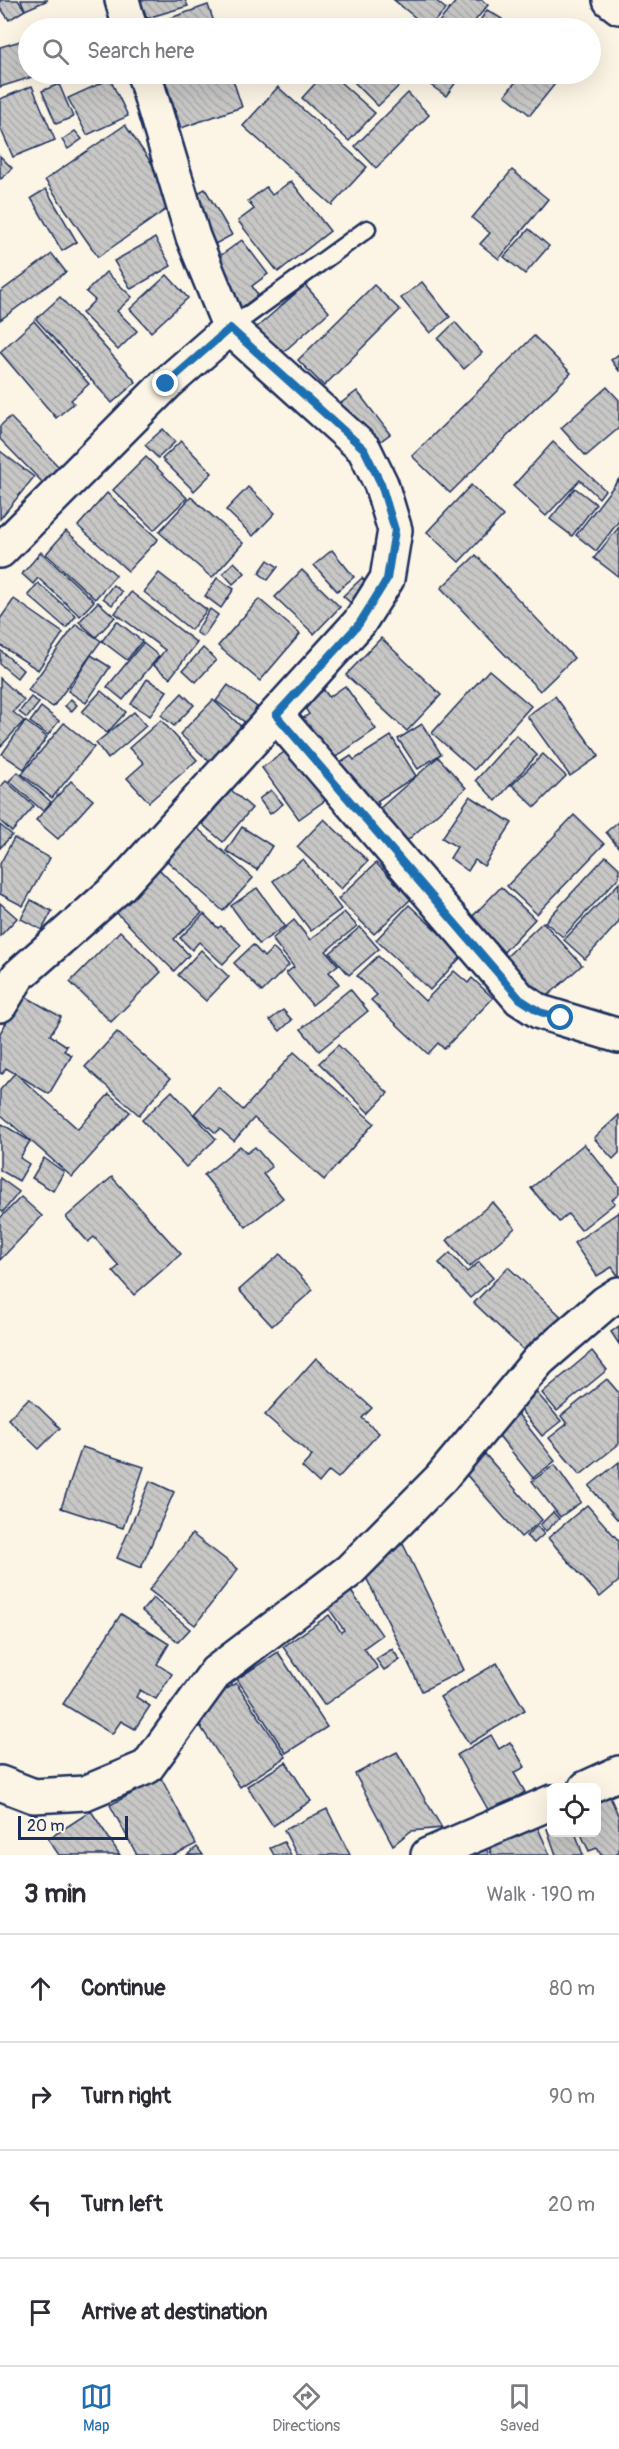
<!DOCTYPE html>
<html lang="en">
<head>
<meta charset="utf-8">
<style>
	body { margin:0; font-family:Pangolin,sans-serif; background:#f2f2f3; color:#2b2b33 }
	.controls { position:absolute; right:18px; bottom:18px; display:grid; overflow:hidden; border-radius:9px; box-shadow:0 6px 24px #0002 }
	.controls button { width:54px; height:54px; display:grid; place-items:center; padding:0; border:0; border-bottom:2px solid #e1e1e2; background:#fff; color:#2b2b33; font:30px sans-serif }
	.scale { position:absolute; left:18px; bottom:15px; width:110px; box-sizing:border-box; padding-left:6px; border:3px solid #1b2f5e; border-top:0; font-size:16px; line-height:21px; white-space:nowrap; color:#1b2f5e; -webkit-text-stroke:4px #fcf5e5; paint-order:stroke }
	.stop { position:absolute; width:18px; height:18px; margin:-14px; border:4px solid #1f6fb2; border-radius:50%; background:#fff }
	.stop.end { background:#1f6fb2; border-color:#fff; box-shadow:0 2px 6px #0008 }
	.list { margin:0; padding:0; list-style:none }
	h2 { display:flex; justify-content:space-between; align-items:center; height:78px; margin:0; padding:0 24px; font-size:26px }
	h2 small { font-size:20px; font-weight:400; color:#7c7c81 }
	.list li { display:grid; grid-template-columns:39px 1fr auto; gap:18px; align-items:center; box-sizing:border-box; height:108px; padding:0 24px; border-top:2px solid #e1e1e2 }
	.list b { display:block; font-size:22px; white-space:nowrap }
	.list em { font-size:20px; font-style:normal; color:#7c7c81 }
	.icon { flex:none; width:33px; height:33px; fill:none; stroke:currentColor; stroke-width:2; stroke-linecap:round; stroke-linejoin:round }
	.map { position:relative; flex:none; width:619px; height:1855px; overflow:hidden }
	.search { position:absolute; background:#fff; box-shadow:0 6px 24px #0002; left:18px; right:18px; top:18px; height:66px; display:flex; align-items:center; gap:15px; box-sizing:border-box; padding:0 21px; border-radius:33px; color:#7c7c81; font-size:22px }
	.sheet { height:510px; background:#fff }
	nav { display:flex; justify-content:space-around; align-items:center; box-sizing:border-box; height:84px; border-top:2px solid #e1e1e2; background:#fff; font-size:16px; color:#7c7c81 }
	nav a { display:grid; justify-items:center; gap:3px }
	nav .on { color:#1f6fb2 }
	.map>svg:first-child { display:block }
	.building { fill:url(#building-back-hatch); stroke:#1b2f5e; stroke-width:1.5 }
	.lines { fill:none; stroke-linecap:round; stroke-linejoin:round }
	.service-casing { stroke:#1b2f5e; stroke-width:21 }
	.minor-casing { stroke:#1b2f5e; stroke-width:38 }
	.tertiary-casing { stroke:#1b2f5e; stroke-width:38 }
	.service { stroke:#fcf5e5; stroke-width:16 }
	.minor { stroke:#fcf5e5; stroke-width:33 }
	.tertiary { stroke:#fcf5e5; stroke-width:33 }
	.route { stroke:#1f6fb2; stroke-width:8 }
</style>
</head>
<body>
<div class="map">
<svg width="619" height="1855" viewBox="0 0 619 1855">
	<defs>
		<pattern id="building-back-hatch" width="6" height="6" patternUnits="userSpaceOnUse" patternTransform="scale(1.5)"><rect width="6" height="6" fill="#c8c7c6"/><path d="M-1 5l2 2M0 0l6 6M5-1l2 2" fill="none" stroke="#ababac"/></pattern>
	</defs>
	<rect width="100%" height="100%" fill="#fcf5e5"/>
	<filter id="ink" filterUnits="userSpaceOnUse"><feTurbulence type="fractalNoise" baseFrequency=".0167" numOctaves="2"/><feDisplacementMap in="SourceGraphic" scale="12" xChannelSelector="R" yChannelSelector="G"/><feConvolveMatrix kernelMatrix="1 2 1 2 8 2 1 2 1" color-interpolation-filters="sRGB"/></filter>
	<g filter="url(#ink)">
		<!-- building -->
		<g class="building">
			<path d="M0 0H18L25 10 9 20 0 7Z"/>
			<path d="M21 0H48L25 10Z"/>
			<path d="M140 0H185L188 6 147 18Z"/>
			<path d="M394 0H435L446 9 428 28Z"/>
			<path d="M457 0H482L488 5 469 28H434Z"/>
			<path d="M208 5 216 28H147V26Z"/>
			<path d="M487 10 502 19 496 28H475Z"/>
			<path d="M24 40 28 55V74H34L35 76 0 87V47Z"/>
			<path d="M45 74H65L49 81Z"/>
			<path d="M82 74H101L85 81Z"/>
			<path d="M163 74H231L242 107 181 128Z"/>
			<path d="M324 74H331L375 113 349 141 302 98Z"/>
			<path d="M346 74H393L402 83 378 106Z"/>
			<path d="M415 74H462L446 96Z"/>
			<path d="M522 74H552L559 79 530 115 505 95Z"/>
			<path d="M110 79 128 116 87 135 68 98Z"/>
			<path d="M59 84 73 117 56 124 42 91Z"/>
			<path d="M32 86 55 140 13 157 0 127V99Z"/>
			<path d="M278 87 367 167 332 205 243 126Z"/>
			<path d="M408 93 429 115 376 168 355 146Z"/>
			<path d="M125 125 178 201 98 257 45 180Z"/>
			<path d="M75 131 82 139 68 149 62 140Z"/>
			<path d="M0 156 12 168 1 179 0 178Z"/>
			<path d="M512 170 548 199 499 259 480 244 490 233 472 218Z"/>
			<path d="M291 181 330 231 278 272 238 221 254 209 248 201 266 187 272 195Z"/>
			<path d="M46 189 77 242 62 251 31 198Z"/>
			<path d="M205 189 232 235 215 244 188 198Z"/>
			<path d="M529 229 549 246 525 274 504 257Z"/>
			<path d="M155 238 171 266 131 289 114 261Z"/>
			<path d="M242 240 268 274 252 286 258 295 241 308 209 264Z"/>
			<path d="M52 254 66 272 0 320V292Z"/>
			<path d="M106 272 132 297 117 311 137 331 118 350 82 313 95 300 86 292Z"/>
			<path d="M167 275 188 298 151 332 130 309Z"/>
			<path d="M422 282 450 317 430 333 401 298Z"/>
			<path d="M305 285 329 312 280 355 256 328Z"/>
			<path d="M374 285 400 310 324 386 298 360Z"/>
			<path d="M60 297 136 382 112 403 36 319Z"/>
			<path d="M34 321 89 384 71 400 74 403 56 418 0 352Z"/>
			<path d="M455 322 482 353 464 369 438 339Z"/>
			<path d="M534 336 571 373 450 493 412 456Z"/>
			<path d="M619 354V371L611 360Z"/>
			<path d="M607 387 619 400V428L586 456 561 428Z"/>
			<path d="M357 391 390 434 370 449 336 407Z"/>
			<path d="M10 417 62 470 46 486 0 439V426Z"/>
			<path d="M163 429 175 442 158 458 145 445Z"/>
			<path d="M181 441 212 473 194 491 162 459Z"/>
			<path d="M553 442 605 490 599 498 580 480 546 516 513 486Z"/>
			<path d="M0 451 34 477 0 519Z"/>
			<path d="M146 457 187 498 154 530 113 490Z"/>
			<path d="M619 479V521L596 551 576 535Z"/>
			<path d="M471 485 503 516 459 562 427 532Z"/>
			<path d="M248 487 275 513 253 536 226 510Z"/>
			<path d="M575 488 596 504 572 536 550 519Z"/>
			<path d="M107 493 158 539 128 571 78 526Z"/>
			<path d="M191 497 243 543 212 578 159 532Z"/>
			<path d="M619 527V577L594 558Z"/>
			<path d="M66 531 116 575 95 599 46 554Z"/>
			<path d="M332 550 354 577 337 591 314 565Z"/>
			<path d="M41 552 94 601 80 616 38 578 33 584 22 574Z"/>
			<path d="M476 555 574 658 540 691 441 588Z"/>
			<path d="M268 560 278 567 268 580 259 573Z"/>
			<path d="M234 562 245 573 233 584 223 573Z"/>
			<path d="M302 570 340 607 314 634 275 597Z"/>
			<path d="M159 573 207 610 191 630 144 592Z"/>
			<path d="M217 578 234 589 221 608 205 596Z"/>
			<path d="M362 578 371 589 354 606 343 596Z"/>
			<path d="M38 583 76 616 66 628 28 595Z"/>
			<path d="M113 585 122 592 112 605 103 598Z"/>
			<path d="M131 592 197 643 170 678 153 665 165 650 115 613Z"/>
			<path d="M14 599 63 633 38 670 0 645V619Z"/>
			<path d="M259 599 300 634 260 681 218 646Z"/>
			<path d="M98 602 115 617 96 637 79 622Z"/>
			<path d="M210 609 218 615 203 637 196 632Z"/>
			<path d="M117 621 142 641 127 660 102 641Z"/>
			<path d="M76 624 101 641 53 707 28 690Z"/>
			<path d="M381 638 441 695 407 731 346 675Z"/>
			<path d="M143 643 159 656 123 700 107 687Z"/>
			<path d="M203 648 216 660 196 682 183 670Z"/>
			<path d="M0 650 23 670 17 678 0 664Z"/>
			<path d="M91 655 110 667 86 703 68 691Z"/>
			<path d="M489 670 531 706 474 770 432 733Z"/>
			<path d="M0 678 24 700 13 712 24 721 0 747Z"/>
			<path d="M147 679 167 691 150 716 131 704Z"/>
			<path d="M228 685 257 707 246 723 216 701Z"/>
			<path d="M345 686 376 729 324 765 295 724 309 714 303 705 324 690 329 697Z"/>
			<path d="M101 691 126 712 107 733 82 712Z"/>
			<path d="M182 693 194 705 174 726 161 715Z"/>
			<path d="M555 696 599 756 570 776 527 716Z"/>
			<path d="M31 697 39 703 27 718 19 712Z"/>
			<path d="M71 699 77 705 71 712 65 706Z"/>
			<path d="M213 700 246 731 213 765 180 734Z"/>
			<path d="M41 707 59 721 48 735 30 722Z"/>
			<path d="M134 712 146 726 108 759 96 743Z"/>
			<path d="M161 720 197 760 149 802 127 778 144 763 129 748Z"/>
			<path d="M25 721 47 737 24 769 2 754Z"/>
			<path d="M64 723 94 747 52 798 22 774Z"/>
			<path d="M422 724 441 754 418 769 398 739Z"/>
			<path d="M516 735 537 755 496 801 476 780Z"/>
			<path d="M391 736 416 776 377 801 379 804 366 812 337 765 351 756 354 760Z"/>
			<path d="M290 748 327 799 299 819 262 768Z"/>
			<path d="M543 754 566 776 535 807 512 785Z"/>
			<path d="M438 757 466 788 400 847 371 816Z"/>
			<path d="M18 772 51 802 43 811 9 781Z"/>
			<path d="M6 781 34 806 12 832 0 821V787Z"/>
			<path d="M71 781 93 800 58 839 36 820Z"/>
			<path d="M231 790 252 808 223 842 202 824Z"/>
			<path d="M271 790 283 804 270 814 259 799Z"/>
			<path d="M470 796 512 823 484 866 475 860 468 871 450 858 457 847 442 838Z"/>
			<path d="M574 815 604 844 537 914 507 886Z"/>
			<path d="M324 819 368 861 341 889 297 847Z"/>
			<path d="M619 821V848L606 832Z"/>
			<path d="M0 825 12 835 0 848Z"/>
			<path d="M196 827 253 878 223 911 166 860Z"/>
			<path d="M242 827 272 846 257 870 226 851Z"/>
			<path d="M14 838 50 858 23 906 0 894V864Z"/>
			<path d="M606 856 619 868V877L563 937 545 922Z"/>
			<path d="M303 859 341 909 311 931 273 881Z"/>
			<path d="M376 863 411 899 374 934 338 899Z"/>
			<path d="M157 867 202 913 174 939 189 955 174 971 113 909Z"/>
			<path d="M619 883V922L585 959 564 940Z"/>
			<path d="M501 887 535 919 499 957 465 924Z"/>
			<path d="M257 888 285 926 259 944 231 906Z"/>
			<path d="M31 900 52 911 42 930 21 919Z"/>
			<path d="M0 903 17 918 0 936Z"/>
			<path d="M409 905 463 955 430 990 376 940Z"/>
			<path d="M344 912 357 926 326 951 338 965 329 972 339 984 312 1005 286 973 294 967 272 939 294 920 310 940Z"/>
			<path d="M204 914 218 928 221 926 241 945 223 964 199 942 192 950 180 938Z"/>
			<path d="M543 922 582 965 542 1001 504 959Z"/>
			<path d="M360 927 379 949 349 975 330 953Z"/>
			<path d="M120 931 161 972 111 1022 70 982Z"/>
			<path d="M253 945 264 957 273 948 289 965 262 992 234 963Z"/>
			<path d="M201 950 229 977 206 1001 178 975Z"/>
			<path d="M378 956 425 1001 454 971 468 983 472 978 493 998 444 1049 438 1043 428 1054 371 1000 377 995 357 976Z"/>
			<path d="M350 989 368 1011 319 1051 301 1029Z"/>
			<path d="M23 995 61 1017 50 1035 67 1046 64 1051 72 1055 49 1094 6 1068 2 1074 0 1073V1033Z"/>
			<path d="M283 1010 292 1020 280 1031 270 1020Z"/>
			<path d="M117 1032 170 1079 139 1115 85 1067Z"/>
			<path d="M338 1045 388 1093 369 1113 319 1063Z"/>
			<path d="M294 1052 374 1123 324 1180 254 1118 234 1141 220 1129 216 1133 194 1114 218 1087 243 1110Z"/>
			<path d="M15 1073 78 1129 109 1094 130 1112 72 1177 0 1114V1090Z"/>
			<path d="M172 1091 216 1139 186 1167 142 1120Z"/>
			<path d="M619 1115V1153L613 1159 594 1138Z"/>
			<path d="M2 1124 30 1141 20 1158 29 1164 19 1181 0 1170V1128Z"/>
			<path d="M584 1144 619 1186V1194L612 1200 615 1203 581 1230 568 1214 559 1222 531 1188Z"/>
			<path d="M240 1146 247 1153 255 1147 272 1167 263 1174 283 1198 246 1227 204 1175Z"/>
			<path d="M44 1158 64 1172 53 1191 32 1178Z"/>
			<path d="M112 1177 181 1254 134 1295 113 1271 119 1266 94 1237 88 1242 66 1217Z"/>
			<path d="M0 1178 19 1192 3 1212 0 1210Z"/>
			<path d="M21 1197 42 1216 0 1260V1218Z"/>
			<path d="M493 1202 515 1228 469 1267 447 1240Z"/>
			<path d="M619 1212V1277L612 1267 597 1276 574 1243Z"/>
			<path d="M450 1253 467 1272 479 1262 493 1278 470 1298 439 1263Z"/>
			<path d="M280 1254 313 1290 272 1326 239 1290Z"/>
			<path d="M508 1267 565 1320 531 1357 474 1303Z"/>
			<path d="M619 1326V1344L611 1332Z"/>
			<path d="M592 1351 607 1370 557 1411 542 1393Z"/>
			<path d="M316 1358 372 1408 362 1418 379 1433 338 1478 329 1471 319 1483 302 1467 312 1456 265 1415Z"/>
			<path d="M607 1379 619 1393V1444L580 1475 549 1438 567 1424 561 1416Z"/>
			<path d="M537 1393 561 1421 542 1436 519 1408Z"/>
			<path d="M29 1398 60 1428 39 1449 8 1419Z"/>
			<path d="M518 1414 555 1461 533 1478 496 1432Z"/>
			<path d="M82 1447 144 1467 123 1528 61 1508Z"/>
			<path d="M485 1454 542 1520 521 1537 464 1472Z"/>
			<path d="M619 1462V1518L617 1519 589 1486Z"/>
			<path d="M555 1465 581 1502 560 1517 532 1481Z"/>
			<path d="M150 1481 174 1492 141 1568 117 1558Z"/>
			<path d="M587 1505 619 1541V1581L600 1597 548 1538Z"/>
			<path d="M553 1512 559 1519 546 1531 540 1525Z"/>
			<path d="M537 1526 544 1534 534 1543 526 1536Z"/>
			<path d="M192 1534 238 1569 195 1625 149 1590Z"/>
			<path d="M403 1544 464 1670 422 1691 360 1565Z"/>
			<path d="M350 1590 382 1635 364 1648 378 1668 324 1705 283 1647 329 1615 341 1632 344 1630 327 1606Z"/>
			<path d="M153 1598 190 1629 178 1642 142 1611Z"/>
			<path d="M121 1614 169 1644 157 1664 172 1674 156 1699 140 1690 136 1697 150 1706 135 1729 121 1721 112 1734 63 1704Z"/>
			<path d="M392 1649 400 1660 384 1670 376 1659Z"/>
			<path d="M278 1652 327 1727 286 1753 237 1679Z"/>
			<path d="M497 1663 525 1710 469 1744 440 1697Z"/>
			<path d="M236 1683 286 1757 240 1787 191 1712Z"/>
			<path d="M491 1735 499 1749 510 1742 525 1767 514 1773 525 1792 490 1813 457 1755Z"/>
			<path d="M397 1752 442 1828 411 1831 393 1845 355 1774Z"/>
			<path d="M286 1762 311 1801 273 1826 247 1786Z"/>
			<path d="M161 1778 196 1844 174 1855H137L110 1805Z"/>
			<path d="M605 1786 619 1817V1853L615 1855H601L597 1848 589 1851 580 1832H596V1790Z"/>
			<path d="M327 1809 350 1855H297L284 1830Z"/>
			<path d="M91 1811 120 1855H59L48 1839Z"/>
			<path d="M537 1826 550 1855H492L489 1848Z"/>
			<path d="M552 1828V1832H575L583 1855H556L547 1829Z"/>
			<path d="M284 1842 291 1855H274L270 1848Z"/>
			<path d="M484 1845 489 1855H471L470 1853Z"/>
			<path d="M197 1847 203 1855H187Z"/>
		</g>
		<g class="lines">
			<!-- service casing -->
			<g class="service-casing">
				<path id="service" d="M230 328 367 229"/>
			</g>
			<!-- minor casing -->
			<g class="minor-casing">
				<g id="minor">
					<path d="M122 0 130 28"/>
					<path d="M0 551 166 384 230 328"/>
					<path d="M276 715 520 999 540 1012 619 1036"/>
					<path d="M0 1005 18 976 121 885 359 623 387 579 395 530 381 484 364 449 230 328 193 237 144 74"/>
					<path d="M0 1783 34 1796 85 1793 147 1767 216 1672 349 1571 441 1478 539 1360 605 1303 619 1294"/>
					<path d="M586 1788 619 1773"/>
					<path d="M428 1855 552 1802"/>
				</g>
			</g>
			<!-- tertiary casing -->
			<g class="tertiary-casing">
				<path id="tertiary" d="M610 0 619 7"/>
			</g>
			<!-- service -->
			<use href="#service" class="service"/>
			<!-- minor -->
			<use href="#minor" class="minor"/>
			<!-- tertiary -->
			<use href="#tertiary" class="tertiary"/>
		</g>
	</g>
	<g class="lines" filter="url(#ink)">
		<!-- route -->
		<path class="route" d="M166 384 230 328 364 449 381 484 395 530 387 579 359 624 276 715 520 999 540 1012 561 1018"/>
	</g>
</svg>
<div class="controls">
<button><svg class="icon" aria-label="locate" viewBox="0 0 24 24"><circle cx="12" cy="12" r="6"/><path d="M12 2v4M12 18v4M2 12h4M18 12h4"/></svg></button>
</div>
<div class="scale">20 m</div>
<div class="stop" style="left:561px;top:1018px"></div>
<div class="stop end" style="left:166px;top:384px"></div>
<div class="search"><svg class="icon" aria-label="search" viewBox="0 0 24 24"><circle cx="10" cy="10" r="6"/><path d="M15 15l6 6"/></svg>Search here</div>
</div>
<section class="sheet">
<h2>3 min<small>Walk · 190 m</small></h2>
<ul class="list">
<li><svg class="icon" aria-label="ahead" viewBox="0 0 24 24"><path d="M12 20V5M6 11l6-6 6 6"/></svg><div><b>Continue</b></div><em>80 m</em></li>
<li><svg class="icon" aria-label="right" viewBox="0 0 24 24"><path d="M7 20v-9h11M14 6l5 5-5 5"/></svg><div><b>Turn right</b></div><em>90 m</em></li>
<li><svg class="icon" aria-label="left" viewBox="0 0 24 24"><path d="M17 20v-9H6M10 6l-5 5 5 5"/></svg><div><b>Turn left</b></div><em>20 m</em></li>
<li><svg class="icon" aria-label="arrive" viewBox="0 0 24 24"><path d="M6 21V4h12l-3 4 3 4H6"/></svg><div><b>Arrive at destination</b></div></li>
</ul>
</section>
<nav>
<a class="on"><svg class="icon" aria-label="map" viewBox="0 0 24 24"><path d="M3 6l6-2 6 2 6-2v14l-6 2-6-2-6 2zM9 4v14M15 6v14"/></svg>Map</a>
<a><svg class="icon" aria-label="directions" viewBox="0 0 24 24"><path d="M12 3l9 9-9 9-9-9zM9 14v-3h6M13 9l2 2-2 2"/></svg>Directions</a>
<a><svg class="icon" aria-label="saved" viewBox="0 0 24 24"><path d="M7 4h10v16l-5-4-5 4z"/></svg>Saved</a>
</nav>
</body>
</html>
